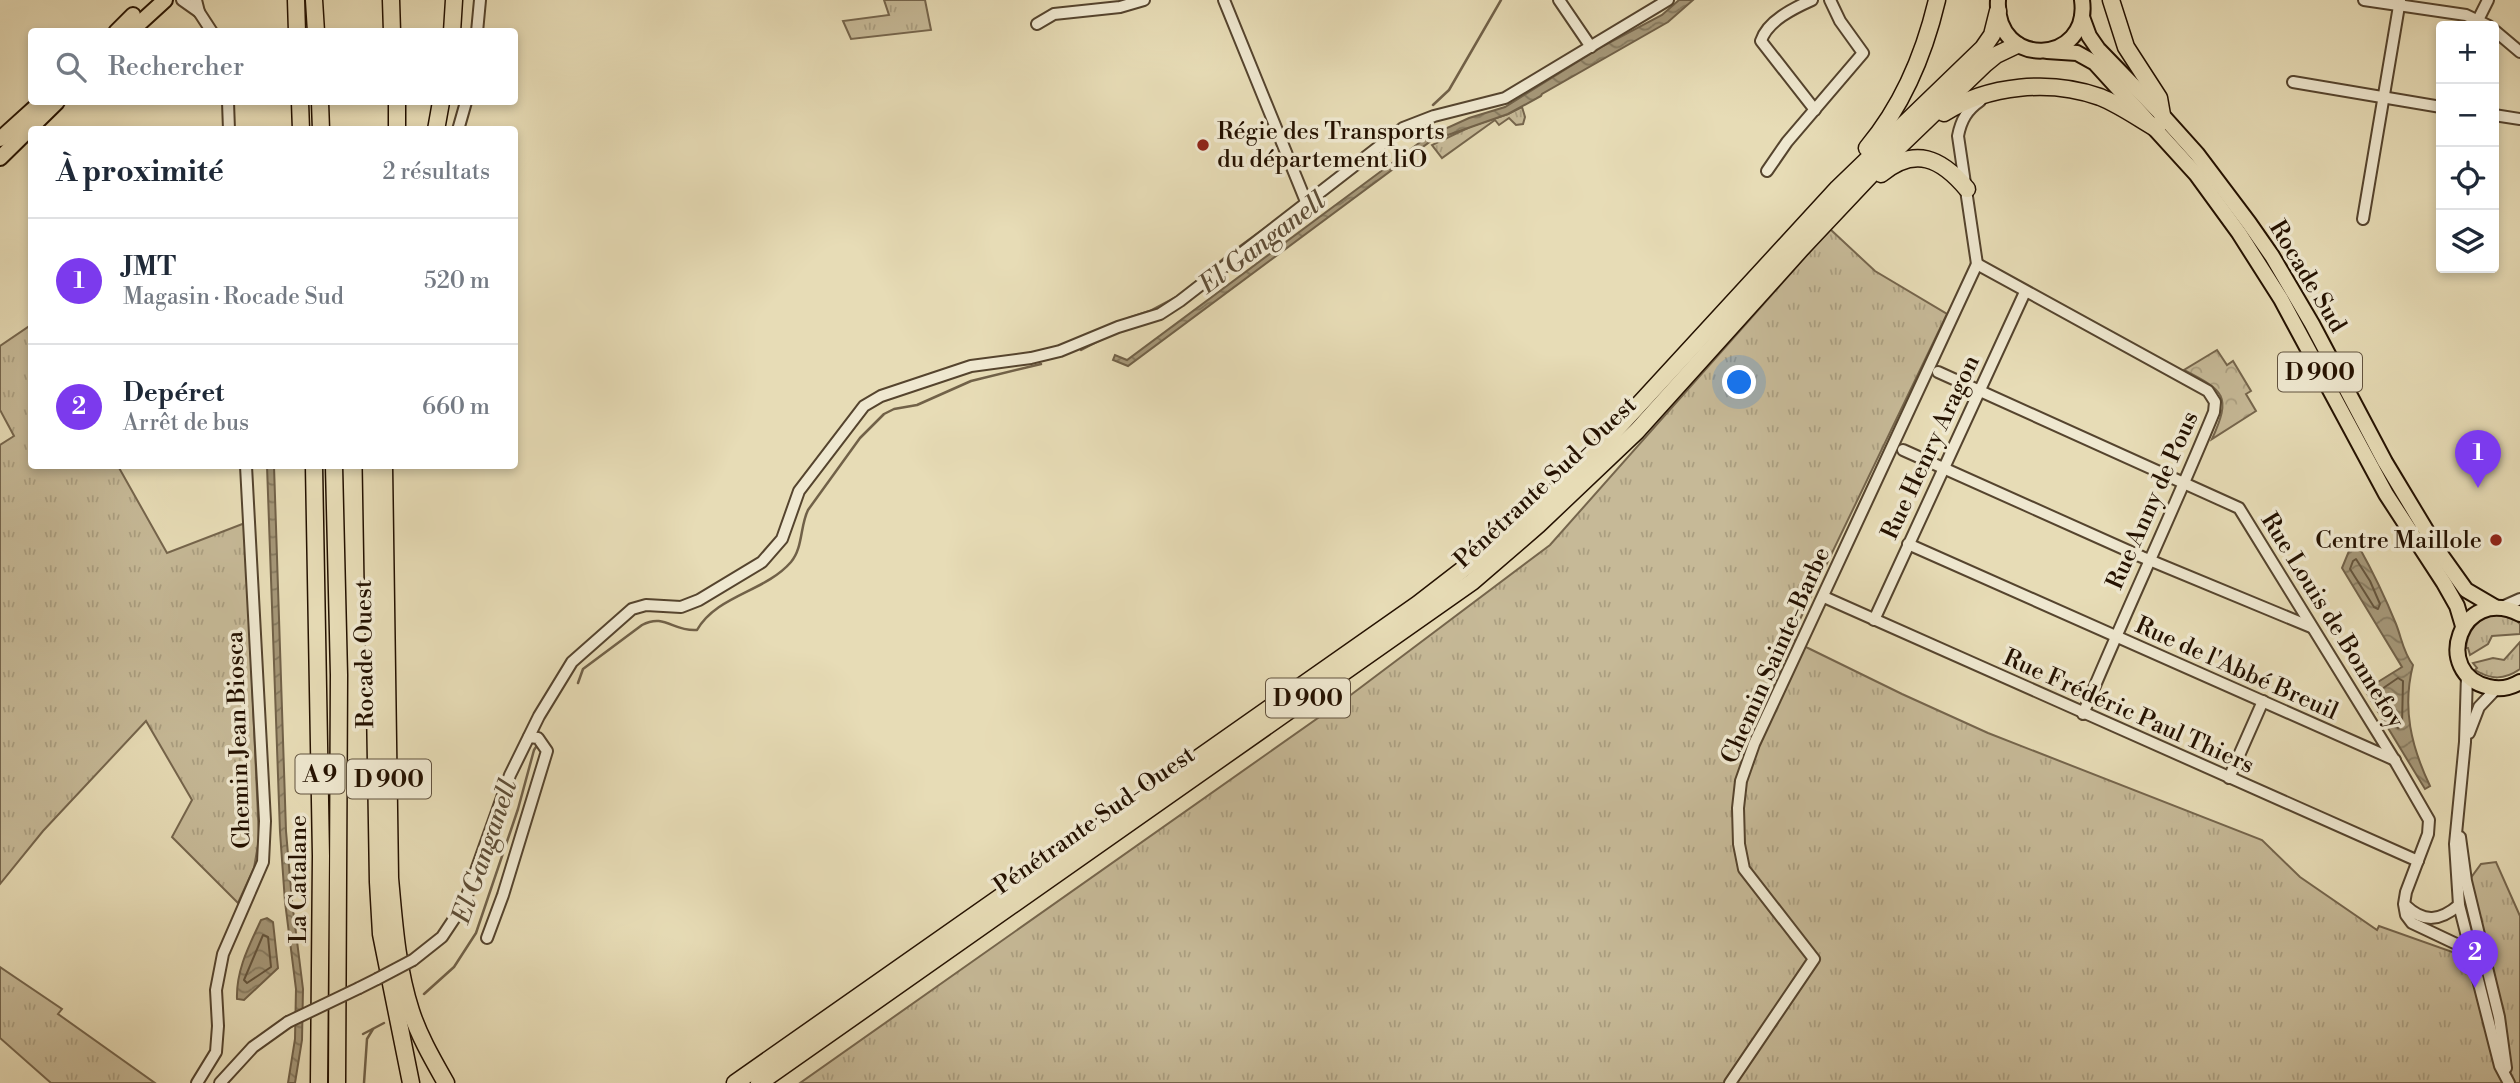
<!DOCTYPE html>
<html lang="fr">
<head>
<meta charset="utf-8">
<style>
	body { margin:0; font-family:"Libre Bodoni",serif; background:#f6f6f7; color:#1f2937 }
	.controls { position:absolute; right:21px; top:21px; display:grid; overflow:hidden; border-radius:7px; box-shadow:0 4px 10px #0003 }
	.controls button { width:63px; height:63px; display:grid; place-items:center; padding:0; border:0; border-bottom:2px solid #e0e1e3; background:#fff; color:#1f2937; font:35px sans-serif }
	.you { position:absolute; left:1740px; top:383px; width:24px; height:24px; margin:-18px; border:5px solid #fff; border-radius:50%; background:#1a73e8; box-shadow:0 0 0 10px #1a73e833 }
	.badge { display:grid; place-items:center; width:46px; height:46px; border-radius:50%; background:#7c3aed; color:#fff; font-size:23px; font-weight:700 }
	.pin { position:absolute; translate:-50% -58px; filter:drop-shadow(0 2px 4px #0008) }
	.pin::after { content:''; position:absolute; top:37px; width:24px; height:21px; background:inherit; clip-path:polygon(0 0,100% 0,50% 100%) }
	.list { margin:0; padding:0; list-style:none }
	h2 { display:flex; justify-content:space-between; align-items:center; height:91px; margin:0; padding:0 28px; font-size:30px }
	h2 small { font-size:23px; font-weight:400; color:#747a83 }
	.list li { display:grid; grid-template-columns:46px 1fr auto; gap:21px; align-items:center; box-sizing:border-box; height:126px; padding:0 28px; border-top:2px solid #e0e1e3 }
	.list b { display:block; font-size:26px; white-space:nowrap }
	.list p { margin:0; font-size:23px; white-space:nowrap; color:#747a83 }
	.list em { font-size:23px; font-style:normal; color:#747a83 }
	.icon { flex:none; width:38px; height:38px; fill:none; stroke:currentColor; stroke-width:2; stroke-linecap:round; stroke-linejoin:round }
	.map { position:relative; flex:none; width:2520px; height:1083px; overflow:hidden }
	.search { position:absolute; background:#fff; box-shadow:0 4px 10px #0003; left:28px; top:28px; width:490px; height:77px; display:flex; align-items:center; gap:18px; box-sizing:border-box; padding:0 24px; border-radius:7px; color:#747a83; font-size:26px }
	.panel { position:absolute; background:#fff; box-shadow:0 4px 10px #0003; left:28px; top:126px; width:490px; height:343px; border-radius:7px }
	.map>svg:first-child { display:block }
	.grass { fill:url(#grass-tufts); stroke:#75654c; stroke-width:2 }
	.forest { fill:url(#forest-crowns); stroke:#75654c; stroke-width:2 }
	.water { fill:url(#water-waves); stroke:#716148; stroke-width:2 }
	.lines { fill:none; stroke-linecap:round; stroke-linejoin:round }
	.shore { stroke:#64543c; stroke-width:2 }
	.stream { stroke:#716148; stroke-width:2.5 }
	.minor-casing { stroke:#55442e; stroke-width:14 }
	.major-casing { stroke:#241100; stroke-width:18 }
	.highway-casing { stroke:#241100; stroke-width:19 }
	.minor { stroke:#efe8d0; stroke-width:10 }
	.major { stroke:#e7dcb6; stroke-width:14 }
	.highway { stroke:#e7dcb6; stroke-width:16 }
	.minor-bridge-casing { stroke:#55442e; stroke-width:14; stroke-linecap:butt }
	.minor-bridge { stroke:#efe8d0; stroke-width:10 }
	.poi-dot { fill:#8f2418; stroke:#efe8d0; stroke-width:2.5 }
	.labels { text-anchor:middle; stroke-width:7; stroke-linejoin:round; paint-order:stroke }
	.shield { fill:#efe8d0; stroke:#61523e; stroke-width:2 }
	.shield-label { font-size:23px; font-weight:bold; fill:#241100 }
	.poi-label { font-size:24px; fill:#241100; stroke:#efe8d0; text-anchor:start }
	.street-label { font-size:24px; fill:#241100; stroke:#efe8d0 }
	.water-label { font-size:26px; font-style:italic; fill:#5e4d36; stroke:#efe8d0 }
</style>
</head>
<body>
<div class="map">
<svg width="2520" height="1083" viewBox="0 0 2520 1083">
	<defs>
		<pattern id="grass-tufts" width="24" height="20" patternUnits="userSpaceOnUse" patternTransform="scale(1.75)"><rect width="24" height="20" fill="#c6b997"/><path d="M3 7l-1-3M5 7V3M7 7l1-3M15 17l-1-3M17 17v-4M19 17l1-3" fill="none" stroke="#aa9e80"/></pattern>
		<pattern id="forest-crowns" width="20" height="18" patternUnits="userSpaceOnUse" patternTransform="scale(1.75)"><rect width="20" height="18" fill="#c6b997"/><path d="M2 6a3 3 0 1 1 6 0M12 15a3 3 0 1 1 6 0" fill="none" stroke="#aa9e80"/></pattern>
		<pattern id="water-waves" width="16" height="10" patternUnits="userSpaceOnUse" patternTransform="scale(1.75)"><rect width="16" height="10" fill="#a59778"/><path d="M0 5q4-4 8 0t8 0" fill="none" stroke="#867a60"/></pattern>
	</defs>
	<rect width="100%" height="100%" fill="#e7dcb6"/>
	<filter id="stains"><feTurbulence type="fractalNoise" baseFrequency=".00286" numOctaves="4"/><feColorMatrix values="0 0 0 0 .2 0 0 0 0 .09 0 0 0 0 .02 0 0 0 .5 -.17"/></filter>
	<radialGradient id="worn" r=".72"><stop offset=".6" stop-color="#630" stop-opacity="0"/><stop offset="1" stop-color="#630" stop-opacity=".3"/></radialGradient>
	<!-- grass -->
	<g class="grass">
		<path d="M884 0H925L931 30 851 39 843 21 889 15Z"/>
		<path d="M1522 107 1525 117 1523 124 1516 125 1509 118 1499 125 1495 120 1442 158 1432 145 1472 126 1508 114Z"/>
		<path d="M1830 229 1875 271 1947 314 1791 638 1808 648 1902 694 1988 733 2262 840 2300 877 2377 930 2379 926 2455 953 2483 947 2470 879 2481 864 2496 862 2520 916V1083H800L1352 694 1550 545Z"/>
		<path d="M31 325 32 466H118L167 553 245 523 259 839 254 868 238 903 172 837 192 800 146 721 43 831 0 884V445L14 436 0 410V346Z"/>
		<path d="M2492 614C2503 615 2513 616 2520 624V634L2492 636 2488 644 2470 655 2468 648H2466C2467 631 2477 620 2492 614Z"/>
		<path d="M2520 642V669C2504 680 2491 680 2475 670L2477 668 2473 663 2493 658 2504 660Z"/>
		<path d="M0 967 62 1009 58 1014 155 1083H51L0 1038Z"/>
	</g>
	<!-- forest -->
	<path class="forest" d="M2217 350 2227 365 2233 361 2251 391 2246 394 2256 411 2212 439C2232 395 2224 391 2184 370Z"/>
	<!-- water -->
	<g class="water">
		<path d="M1679 0H1693L1668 22 1542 94 1541 96 1508 114 1431 141 1128 366 1113 360 1115 355 1127 360 1427 137 1469 118 1505 107 1603 46 1662 15Z"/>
		<path d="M267 466H274L286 831 292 901 303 989 302 1040 295 1083H288L295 1039 296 989 285 902 280 832Z"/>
		<path d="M2351 546 2359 547C2373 572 2385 597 2396 624 2402 639 2403 652 2413 665 2402 708 2411 746 2430 786L2425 789 2365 690 2402 667 2342 568Z"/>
		<path d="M267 918 273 922 278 968 244 1000 237 999C236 970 249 946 261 920Z"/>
	</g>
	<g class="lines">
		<!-- shore -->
		<g class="shore">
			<path d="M2356 559 2370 581 2380 604 2378 609 2374 607 2350 569 2353 561Z"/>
			<path d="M2398 678 2403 681 2402 725 2398 728 2376 693Z"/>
			<path d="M263 935 268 937 271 967 247 983 244 980Z"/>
		</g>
		<!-- stream -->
		<g class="stream">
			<path d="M1433 105 1449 90 1501 0"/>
			<path d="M1191 286 1228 255 1279 218"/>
			<path d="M1129 318 1150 311 1180 295"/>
			<path d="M1081 350 1108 336"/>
			<path d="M578 683 583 669 642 625C665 613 673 632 697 630 717 595 765 592 791 562 803 548 800 526 808 510L860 438 884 414 894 409 917 405 971 381 1041 364"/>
			<path d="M424 994 454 967 476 933 518 809 534 750 538 744"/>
			<path d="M363 1034 384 1023"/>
			<path d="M364 1083 367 1039 373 1029"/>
		</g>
		<!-- minor casing -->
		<g class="minor-casing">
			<g id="minor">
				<path d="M182 0 199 12 196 0"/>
				<path d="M1224 0 1307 204"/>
				<path d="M1559 0 1591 47"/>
				<path d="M1812 0C1794 8 1767 21 1761 41L1815 110"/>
				<path d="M2364 0 2466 15 2489 26"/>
				<path d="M199 12 212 32"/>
				<path d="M2478 20 2488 0"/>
				<path d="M1037 24 1054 14 1120 7 1144 0"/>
				<path d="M2494 30 2520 52"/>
				<path d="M477 32 480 0"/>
				<path d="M2293 82 2441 107"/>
				<path d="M228 102 229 130"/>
				<path d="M2494 115 2520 119"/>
				<path d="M458 130 466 102"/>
				<path d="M1767 171 1787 142 1863 53 1840 21 1830 0"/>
				<path d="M2363 219 2400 0"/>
				<path d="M1977 264 2208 391 2215 402 2214 412C2172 514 2125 613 2083 714"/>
				<path d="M1977 264 1958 136C1961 120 1967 110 1980 101"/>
				<path d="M1938 372 2239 508 2395 761 2429 820 2428 834 2406 892 2404 904 2406 915 2412 923 2467 949 2472 954"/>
				<path d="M1903 450 2142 557 2311 627"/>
				<path d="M1908 544 2395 760"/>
				<path d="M1824 597 2418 861"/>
				<path d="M2502 607 2520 599"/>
				<path d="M1874 620 2025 292"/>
				<path d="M2467 674 2465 742 2455 844 2459 905 2500 1066 2509 1083"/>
				<path d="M2469 733 2479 707 2496 689"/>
				<path d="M2229 778 2263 701"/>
				<path d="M2460 837 2466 881 2499 1017 2506 1068"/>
				<path d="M2406 906C2424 923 2440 921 2459 905"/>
				<path d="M487 938 503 895 547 751 538 738 529 737"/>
				<path d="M413 960 442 937 464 904 510 775 539 716 572 662 632 609 646 605 681 607 699 600 762 562 782 539 799 491 864 406 881 396 971 366 1031 358 1060 351 1118 327 1160 314 1180 301 1403 128 1434 116 1505 98 1668 0"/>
				<path d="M359 988 377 979"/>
				<path d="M197 1083 216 1052 218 1026 216 990 223 954 263 862 265 821 246 466"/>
				<path d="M220 1083 253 1047 288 1022"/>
				<path d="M1730 1083 1814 959 1744 869 1739 844 1738 808 1741 781 1754 744 1977 264"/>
			</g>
		</g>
		<!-- major casing -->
		<g class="major-casing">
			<g id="major">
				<path d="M1998 0C1994 70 2091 65 2082 0"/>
				<path d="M2082 17 2089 36 2098 49 2162 115 2197 154 2249 223 2272 256 2312 324 2385 462 2441 555 2466 590 2495 607"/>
				<path d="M116 32 133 15"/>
				<path d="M130 32 165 0"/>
				<path d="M2047 51 2077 53 2095 63 2196 174 2239 233 2281 299 2386 494 2444 583 2457 606 2463 626"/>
				<path d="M0 139 41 102"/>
				<path d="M0 158 57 102"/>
				<path d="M2520 614C2460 584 2431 674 2489 687 2500 690 2510 688 2520 682"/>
			</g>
		</g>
		<!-- highway casing -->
		<g class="highway-casing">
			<g id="highway">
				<path d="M296 0 297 32"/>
				<path d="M314 0 316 32"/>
				<path d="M391 0 392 32"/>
				<path d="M2111 0 2126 47 2159 98 2162 115"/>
				<path d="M452 32 454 0"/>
				<path d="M300 102 301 130"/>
				<path d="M320 102 321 130"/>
				<path d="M397 102V130"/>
				<path d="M1944 113C1988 85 2050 79 2100 97 2120 105 2138 118 2157 129"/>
				<path d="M436 130 441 102"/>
				<path d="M1867 148C1903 105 1924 55 1937 0"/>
				<path d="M1881 174C1915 146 1941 158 1967 189"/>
				<path d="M314 466 321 856 319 1083"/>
				<path d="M334 466 339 675 337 1083"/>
				<path d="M371 466 378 882 381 934 411 1083"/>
				<path d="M384 466 390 878C394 922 397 968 411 1011 419 1036 433 1060 446 1083"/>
				<path d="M735 1083 1418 604 1515 529 1587 461 1838 188 1983 48 1992 35 1998 11"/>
				<path d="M759 1083 1472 582 1538 525 1637 431 1801 249 1881 164 1985 64 1996 55 2017 45"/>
			</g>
		</g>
		<!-- minor -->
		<use href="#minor" class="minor"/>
		<!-- major -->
		<use href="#major" class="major"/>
		<!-- highway -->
		<use href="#highway" class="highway"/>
		<!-- minor-bridge casing -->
		<g class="minor-bridge-casing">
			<g id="minor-bridge">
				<path d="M377 979 413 960"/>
				<path d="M288 1022 359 988"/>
			</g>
		</g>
		<!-- minor-bridge -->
		<use href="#minor-bridge" class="minor-bridge"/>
	</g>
	<!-- markers -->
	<g class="poi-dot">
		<circle cx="1203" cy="145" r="7"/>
		<circle cx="2496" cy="540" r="7"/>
	</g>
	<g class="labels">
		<!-- shield labels -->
		<g class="shield">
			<rect x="2278" y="352.5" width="84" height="39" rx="5"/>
			<rect x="1266" y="678.5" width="84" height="39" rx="5"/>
			<rect x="295.5" y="754.5" width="49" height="39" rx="5"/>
			<rect x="347" y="759.5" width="84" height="39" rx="5"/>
		</g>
		<g class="shield-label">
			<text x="2320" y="380">D 900</text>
			<text x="1308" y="706">D 900</text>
			<text x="320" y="782">A 9</text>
			<text x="389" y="787">D 900</text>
		</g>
		<!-- poi labels -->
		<g class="poi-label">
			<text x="1217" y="139">Régie des Transports<tspan x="1217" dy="28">du département liO</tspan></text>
			<text x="2482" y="548" text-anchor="end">Centre Maillole</text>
		</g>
		<!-- street labels -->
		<g class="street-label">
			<text transform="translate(2308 276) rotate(59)" y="8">Rocade Sud</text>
			<text transform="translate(1930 447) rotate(-65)" y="8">Rue Henry Aragon</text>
			<text transform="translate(1545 482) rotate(-43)" y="8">Pénétrante Sud-Ouest</text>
			<text transform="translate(2152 500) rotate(-66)" y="8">Rue Anny de Pous</text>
			<text transform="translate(2333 620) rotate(58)" y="8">Rue Louis de Bonnefoy</text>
			<text transform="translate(364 654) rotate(-91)" y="8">Rocade Ouest</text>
			<text transform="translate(1775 655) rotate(-66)" y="8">Chemin Sainte-Barbe</text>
			<text transform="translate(2237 668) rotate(24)" y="8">Rue de l'Abbé Breuil</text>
			<text transform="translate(2129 711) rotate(24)" y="8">Rue Frédéric Paul Thiers</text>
			<text transform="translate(238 740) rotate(-92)" y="8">Chemin Jean Biosca</text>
			<text transform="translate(1094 820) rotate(-35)" y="8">Pénétrante Sud-Ouest</text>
			<text transform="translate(298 879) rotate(-90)" y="8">La Catalane</text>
		</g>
		<!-- water labels -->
		<g class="water-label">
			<text transform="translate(1262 242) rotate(-37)" y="9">El Ganganell</text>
			<text transform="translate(484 851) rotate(-71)" y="9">El Ganganell</text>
		</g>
	</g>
	<rect width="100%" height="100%" filter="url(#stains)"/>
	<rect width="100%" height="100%" fill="url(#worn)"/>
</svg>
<div class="controls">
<button>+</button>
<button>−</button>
<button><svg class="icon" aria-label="locate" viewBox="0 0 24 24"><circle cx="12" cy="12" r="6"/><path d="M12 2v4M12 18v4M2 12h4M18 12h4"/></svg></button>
<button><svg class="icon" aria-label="layers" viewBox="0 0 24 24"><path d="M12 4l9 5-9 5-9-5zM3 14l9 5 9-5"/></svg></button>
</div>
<div class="you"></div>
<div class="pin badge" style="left:2478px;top:488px">1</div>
<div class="pin badge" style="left:2475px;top:988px">2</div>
<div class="search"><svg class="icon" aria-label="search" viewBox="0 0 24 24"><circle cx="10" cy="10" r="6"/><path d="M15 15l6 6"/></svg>Rechercher</div>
<section class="panel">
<h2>À proximité<small>2 résultats</small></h2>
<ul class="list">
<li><span class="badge">1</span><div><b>JMT</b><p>Magasin · Rocade Sud</p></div><em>520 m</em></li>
<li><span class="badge">2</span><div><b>Depéret</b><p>Arrêt de bus</p></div><em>660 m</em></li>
</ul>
</section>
</div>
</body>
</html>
